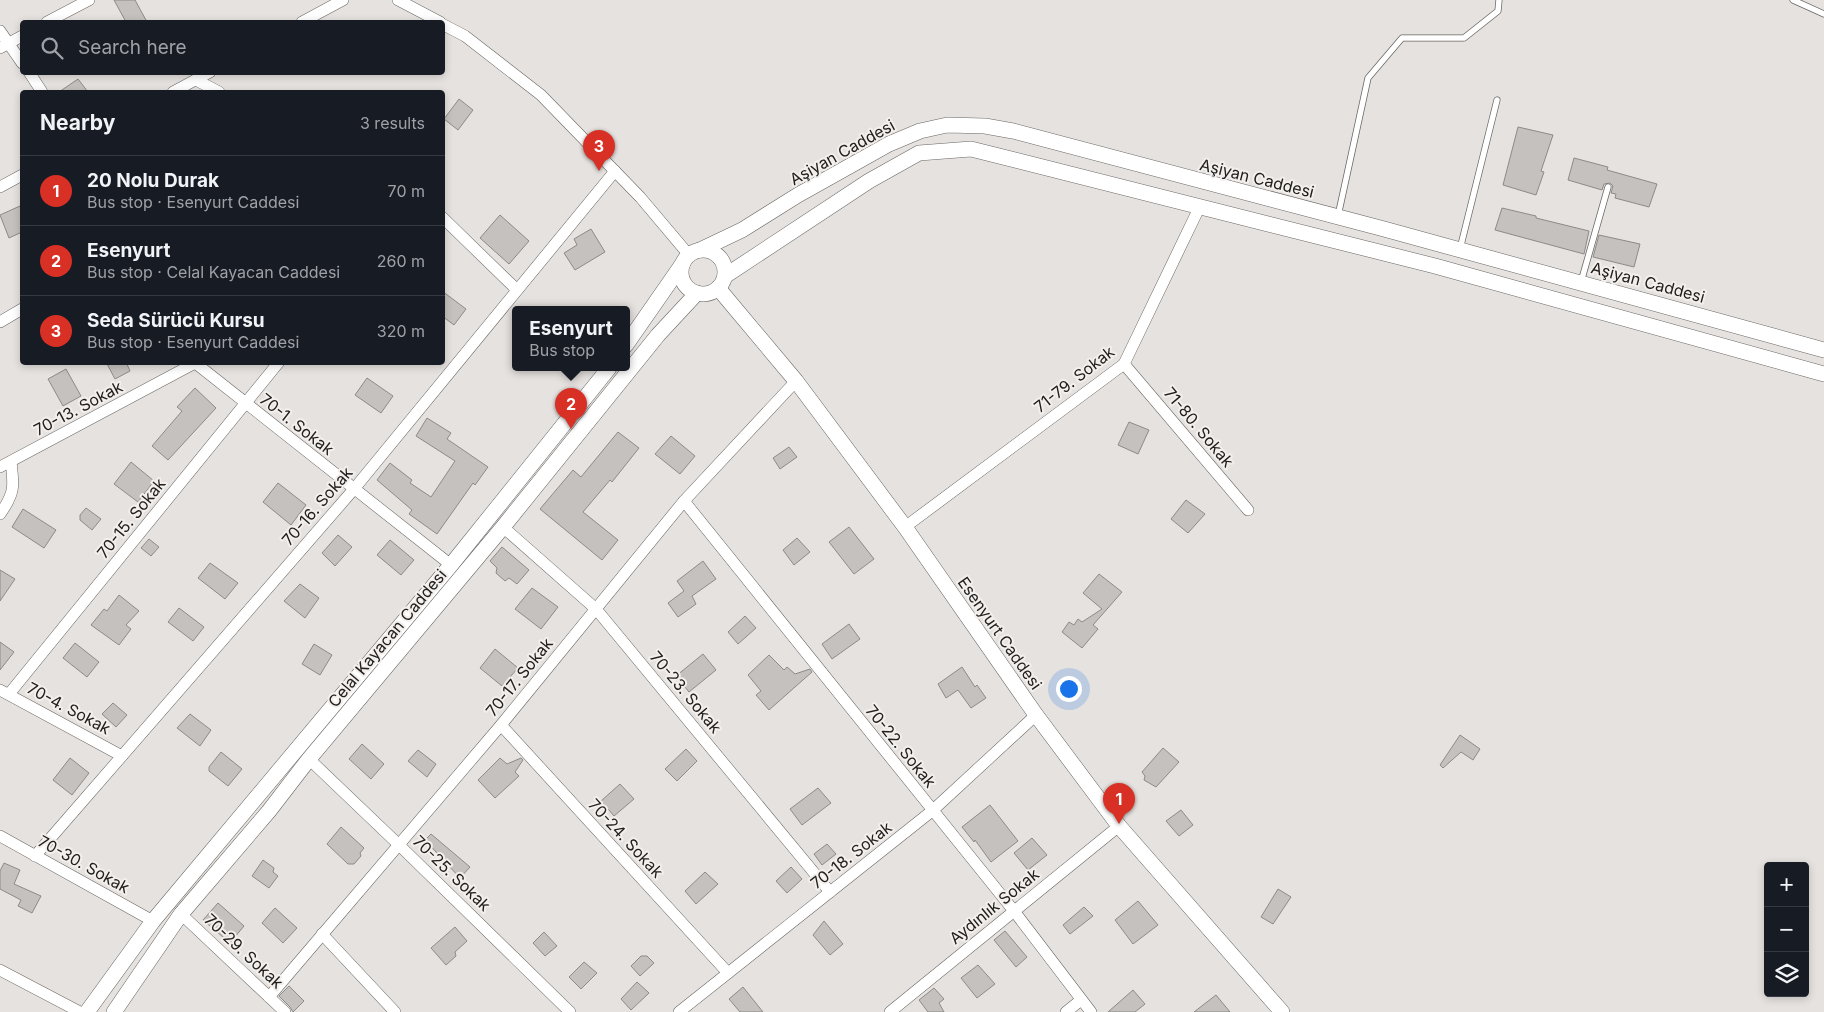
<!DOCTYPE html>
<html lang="en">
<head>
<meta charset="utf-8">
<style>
	body { margin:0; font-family:Inter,sans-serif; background:#242831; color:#f1f3f6 }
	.controls { position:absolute; right:15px; bottom:15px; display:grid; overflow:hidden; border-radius:5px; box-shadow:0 2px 8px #0003 }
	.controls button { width:45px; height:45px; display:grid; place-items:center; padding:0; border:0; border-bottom:1px solid #363941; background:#171b24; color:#f1f3f6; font:25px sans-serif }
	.you { position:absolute; left:1068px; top:688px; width:18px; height:18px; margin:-12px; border:4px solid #fff; border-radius:50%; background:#1a73e8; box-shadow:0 0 0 8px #1a73e833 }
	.badge { display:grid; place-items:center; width:32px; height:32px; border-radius:50%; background:#d93025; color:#fff; font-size:16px; font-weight:700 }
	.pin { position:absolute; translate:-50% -41px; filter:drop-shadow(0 1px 2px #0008) }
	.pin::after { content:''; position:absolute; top:26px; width:18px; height:15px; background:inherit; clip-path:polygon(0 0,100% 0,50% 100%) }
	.popup { position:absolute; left:512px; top:306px; width:118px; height:65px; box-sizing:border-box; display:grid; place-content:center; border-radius:5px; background:#171b24; filter:drop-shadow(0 1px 4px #0005); font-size:16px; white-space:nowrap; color:#9ea1a6 }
	.popup b { font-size:19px; color:#f1f3f6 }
	.popup::after { content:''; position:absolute; left:50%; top:100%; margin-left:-10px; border:10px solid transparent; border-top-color:#171b24 }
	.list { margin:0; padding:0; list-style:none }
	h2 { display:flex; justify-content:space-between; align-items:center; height:65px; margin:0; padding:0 20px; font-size:21px }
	h2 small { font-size:16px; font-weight:400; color:#9ea1a6 }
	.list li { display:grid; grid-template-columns:32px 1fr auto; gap:15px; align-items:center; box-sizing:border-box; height:70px; padding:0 20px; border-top:1px solid #363941 }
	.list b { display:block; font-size:19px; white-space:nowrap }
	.list p { margin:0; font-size:16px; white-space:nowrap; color:#9ea1a6 }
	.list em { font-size:16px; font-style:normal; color:#9ea1a6 }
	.icon { flex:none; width:28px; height:28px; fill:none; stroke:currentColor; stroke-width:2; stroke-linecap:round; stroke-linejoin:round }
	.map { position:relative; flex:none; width:1824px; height:1012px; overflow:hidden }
	.search { position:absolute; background:#171b24; box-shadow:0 2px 8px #0003; left:20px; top:20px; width:425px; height:55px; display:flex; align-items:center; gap:12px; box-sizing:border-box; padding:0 18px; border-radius:5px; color:#9ea1a6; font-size:19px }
	.panel { position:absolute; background:#171b24; box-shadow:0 2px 8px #0003; left:20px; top:90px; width:425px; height:275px; border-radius:5px }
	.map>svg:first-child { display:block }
	.building { fill:#c4c1be; stroke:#8d8a87 }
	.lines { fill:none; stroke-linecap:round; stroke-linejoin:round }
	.service-casing { stroke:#696663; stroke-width:7 }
	.minor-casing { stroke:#696663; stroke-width:12 }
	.tertiary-casing { stroke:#696663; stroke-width:16 }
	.service { stroke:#fff; stroke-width:5.5 }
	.minor { stroke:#fff; stroke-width:11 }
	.tertiary { stroke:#fff; stroke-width:15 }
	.labels { text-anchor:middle; stroke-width:4; stroke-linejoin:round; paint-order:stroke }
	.street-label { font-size:16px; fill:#21201f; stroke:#f3efec }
</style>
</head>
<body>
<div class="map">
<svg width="1824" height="1012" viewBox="0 0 1824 1012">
	<rect width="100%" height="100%" fill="#e6e2df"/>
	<!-- building -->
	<g class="building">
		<path d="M114 0H135L147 22H126Z"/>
		<path d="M78 79 88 92H59Z"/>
		<path d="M459 99 473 110 458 130 444 119Z"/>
		<path d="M1518 127 1553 135 1541 171 1544 172 1536 195 1503 185Z"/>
		<path d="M1574 158 1608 167 1607 170 1657 184 1649 207 1615 198 1616 194 1611 193 1613 186 1610 183 1604 184 1602 190 1568 180Z"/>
		<path d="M20 206 22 213V232L9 238 0 215Z"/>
		<path d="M1502 208 1536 216V218L1589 231 1584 254 1495 230Z"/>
		<path d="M500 215 529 241 509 264 480 238Z"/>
		<path d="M591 229 605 252 575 270 564 253 577 245 574 239Z"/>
		<path d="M1599 235 1640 244 1634 267 1593 257Z"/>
		<path d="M442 291 466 309 454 325 442 316Z"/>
		<path d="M106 362H126L130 371 115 379Z"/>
		<path d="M66 369 81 396 63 406 48 379Z"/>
		<path d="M367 378 393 396 381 413 355 395Z"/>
		<path d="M195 388 216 408 168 460 152 446 182 411 177 407Z"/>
		<path d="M427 418 451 433 447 439 488 467 475 485 473 483 437 534 409 514 412 510 377 480 390 463 412 480 410 483 431 497 455 461 416 436Z"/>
		<path d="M1129 422 1149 430 1138 454 1118 445Z"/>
		<path d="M618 432 639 448 612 482 610 480 583 512 618 540 602 560 540 509 573 470 581 477Z"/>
		<path d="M671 436 695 456 680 474 655 454Z"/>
		<path d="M789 447 797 457 780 469 773 458Z"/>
		<path d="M131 462 154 481 138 502 114 484Z"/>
		<path d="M278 483 306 505 291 525 263 502Z"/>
		<path d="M1186 500 1205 514 1188 533 1171 519Z"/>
		<path d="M86 508 101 519 92 530 80 520V515Z"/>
		<path d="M23 509 56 530 44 548 12 527Z"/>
		<path d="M849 527 874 559 854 574 829 542Z"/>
		<path d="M338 535 352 547 335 566 322 553Z"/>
		<path d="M797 538 810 552 794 565 783 550Z"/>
		<path d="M149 539 159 547 151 556 141 548Z"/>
		<path d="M390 540 414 560 401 575 377 555Z"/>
		<path d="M502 547 529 570 517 584 509 578 505 581 496 573 497 568 490 561Z"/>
		<path d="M703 561 716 579 692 596 696 604 678 617 668 603 684 591 677 581Z"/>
		<path d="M210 563 238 583 225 599 198 578Z"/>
		<path d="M0 570 15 579 0 601Z"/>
		<path d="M1099 574 1122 592 1093 625 1098 629 1082 648 1062 632 1069 622 1074 625 1078 619 1082 622 1102 609 1083 593Z"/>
		<path d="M300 584 319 598 305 618 284 601Z"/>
		<path d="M532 588 558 607 541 629 515 609Z"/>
		<path d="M119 595 139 611 126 625 131 629 119 645 91 625 104 609 107 611Z"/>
		<path d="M179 608 204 627 193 641 168 622Z"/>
		<path d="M745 616 756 628 738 644 728 632Z"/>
		<path d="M849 624 860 639 832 659 822 644Z"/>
		<path d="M0 642 14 652 0 670Z"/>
		<path d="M75 643 99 662 87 677 63 658Z"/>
		<path d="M314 644 332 655 320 675 302 664Z"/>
		<path d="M495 649 518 668 502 686 480 668Z"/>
		<path d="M703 654 716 670 689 692 676 676Z"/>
		<path d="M769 655 784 670 787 667 795 674 810 669 812 672 769 710 756 695 761 691 748 675Z"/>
		<path d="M962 667 975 687 977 685 986 698 971 708 958 690 946 698 938 684Z"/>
		<path d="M113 703 127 715 116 727 102 714Z"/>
		<path d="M190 714 211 730 200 746 177 728Z"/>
		<path d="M1460 735 1480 749 1473 760 1461 752 1443 768 1440 765Z"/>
		<path d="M362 744 384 764 371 779 349 759Z"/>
		<path d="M1163 748 1179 762 1156 787 1144 780 1145 776 1142 772Z"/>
		<path d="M686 749 697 761 677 781 665 769Z"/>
		<path d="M418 750 436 764 427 777 408 761Z"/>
		<path d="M221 752 242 769 228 786 209 771V767Z"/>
		<path d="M70 758 89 773 72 795 53 780Z"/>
		<path d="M500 758 507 764 521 758 523 760 515 772 519 776 495 798 478 780Z"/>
		<path d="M620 784 634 799 614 816 601 801Z"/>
		<path d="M818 788 831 803 802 825 790 809Z"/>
		<path d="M990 805 1018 841 991 862 975 840 974 842 962 827Z"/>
		<path d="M1181 810 1193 825 1179 836 1166 821Z"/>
		<path d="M341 827 364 848 360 853 361 856 354 864H348L327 844Z"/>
		<path d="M431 834 470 867 460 878 425 840Z"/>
		<path d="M1032 838 1047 855 1028 870 1014 853Z"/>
		<path d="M827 844 836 854 822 865 814 854Z"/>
		<path d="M263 860 274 868 273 872 278 876 269 888 252 876Z"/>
		<path d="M4 863 20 870 14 884 41 896 32 913 18 906 21 900 0 889V871Z"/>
		<path d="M791 867 802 879 787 893 776 881Z"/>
		<path d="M705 872 718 884 696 904 685 891Z"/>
		<path d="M1278 889 1291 897 1273 924 1261 917Z"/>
		<path d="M1138 901 1158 925 1133 944 1115 920Z"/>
		<path d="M218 903 244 926 230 943 203 920Z"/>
		<path d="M1084 907 1093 916 1070 934 1063 925Z"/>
		<path d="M275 908 297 928 283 943 262 923Z"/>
		<path d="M824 921 843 944 830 955 813 935Z"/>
		<path d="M455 927 467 941 455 952 456 956 446 965 431 948Z"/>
		<path d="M1005 931 1027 957 1016 967 994 940Z"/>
		<path d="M544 932 557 946 545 956 533 943Z"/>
		<path d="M641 956H647L654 963 640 976 631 966Z"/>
		<path d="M584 962 597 973 581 989 569 977Z"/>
		<path d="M978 965 995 984 977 998 961 978Z"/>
		<path d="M637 982 649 993 631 1010 621 999Z"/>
		<path d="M289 986 304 1001 293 1012 290 1007 279 996Z"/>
		<path d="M743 987 763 1012H740L729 999Z"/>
		<path d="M934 988 944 999 939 1003 944 1012H928L919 1000Z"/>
		<path d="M1133 990 1145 1004 1135 1012H1108Z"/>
		<path d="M1216 995 1230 1012H1194Z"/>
	</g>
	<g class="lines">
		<!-- service casing -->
		<g class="service-casing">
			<g id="service">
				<path d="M1793 0 1824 14"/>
				<path d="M1338 216 1368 78 1402 38H1464L1498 11 1499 0"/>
				<path d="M1460 249 1497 100"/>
				<path d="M1581 282 1608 187"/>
			</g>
		</g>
		<!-- minor casing -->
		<g class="minor-casing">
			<g id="minor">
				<path d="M398 0 440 22"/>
				<path d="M47 22 89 0"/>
				<path d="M302 22 343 0"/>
				<path d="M442 24 465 36 541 95 640 197 689 255"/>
				<path d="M0 31 22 63"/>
				<path d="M0 48 22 36"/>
				<path d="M29 72 42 92"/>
				<path d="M196 80 219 92"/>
				<path d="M173 92 210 72"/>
				<path d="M0 187 22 175"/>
				<path d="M442 217 517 290"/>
				<path d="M0 322 22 309"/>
				<path d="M194 362 451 565"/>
				<path d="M1124 364 1248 510"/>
				<path d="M0 467 197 362"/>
				<path d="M684 501 1014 911 1091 1012"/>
				<path d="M0 514C15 493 14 486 11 462"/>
				<path d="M503 527 596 609 830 892"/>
				<path d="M905 527 1124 364 1200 206"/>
				<path d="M0 690 122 756"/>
				<path d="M9 694 279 362"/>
				<path d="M501 725 728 973"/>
				<path d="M309 759 398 844 570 1012"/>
				<path d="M0 836 153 921"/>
				<path d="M35 856 354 489 615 171"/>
				<path d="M181 914 285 1012"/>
				<path d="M322 934 395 1012"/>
				<path d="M0 970 80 1012"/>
				<path d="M269 997 501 725 684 501 796 381"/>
				<path d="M679 1012 932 811 1036 715"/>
				<path d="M890 1012 1119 826"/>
				<path d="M1066 1012 1081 1000"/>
			</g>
		</g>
		<!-- tertiary casing -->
		<g class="tertiary-casing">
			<g id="tertiary">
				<path d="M700 250 742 230 798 195 889 144 920 131 947 125 985 126 1013 131 1384 229 1824 350"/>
				<circle cx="703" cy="272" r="22"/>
				<path d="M725 276 869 181 919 153 971 149 1435 266 1824 374"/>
				<path d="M718 288 796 381 905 527 1036 715 1119 826 1282 1012"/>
				<path d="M626 345 683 263"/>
				<path d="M87 1012 153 921 451 565 609 368"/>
				<path d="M114 1012 181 914 269 811 309 759 503 527 658 335 697 293"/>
			</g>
		</g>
		<!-- service -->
		<use href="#service" class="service"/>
		<!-- minor -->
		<use href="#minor" class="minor"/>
		<!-- tertiary -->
		<use href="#tertiary" class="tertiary"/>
	</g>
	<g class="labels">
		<!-- street labels -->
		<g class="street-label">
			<text transform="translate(842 152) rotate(-29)" y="6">Aşiyan Caddesi</text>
			<text transform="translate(1257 178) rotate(14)" y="6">Aşiyan Caddesi</text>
			<text transform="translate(1648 282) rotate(15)" y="6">Aşiyan Caddesi</text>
			<text transform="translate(1074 379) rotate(-38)" y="6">71-79. Sokak</text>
			<text transform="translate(78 408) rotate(-28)" y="6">70-13. Sokak</text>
			<text transform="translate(297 424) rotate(38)" y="6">70-1. Sokak</text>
			<text transform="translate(1199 427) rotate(50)" y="6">71-80. Sokak</text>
			<text transform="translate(317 506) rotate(-49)" y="6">70-16. Sokak</text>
			<text transform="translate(131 518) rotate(-51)" y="6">70-15. Sokak</text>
			<text transform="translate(1000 633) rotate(55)" y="6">Esenyurt Caddesi</text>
			<text transform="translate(387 638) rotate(-50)" y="6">Celal Kayacan Caddesi</text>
			<text transform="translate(519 677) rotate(-51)" y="6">70-17. Sokak</text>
			<text transform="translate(686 692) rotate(50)" y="6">70-23. Sokak</text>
			<text transform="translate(69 708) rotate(28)" y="6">70-4. Sokak</text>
			<text transform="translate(901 746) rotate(51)" y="6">70-22. Sokak</text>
			<text transform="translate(626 838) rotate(47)" y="6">70-24. Sokak</text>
			<text transform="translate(851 855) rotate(-38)" y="6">70-18. Sokak</text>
			<text transform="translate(84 864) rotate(29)" y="6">70-30. Sokak</text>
			<text transform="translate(452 873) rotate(44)" y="6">70-25. Sokak</text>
			<text transform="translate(994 906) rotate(-39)" y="6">Aydınlık Sokak</text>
			<text transform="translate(244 951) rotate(43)" y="6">70-29. Sokak</text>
		</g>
	</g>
</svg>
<div class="controls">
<button>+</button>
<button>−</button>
<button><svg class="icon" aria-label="layers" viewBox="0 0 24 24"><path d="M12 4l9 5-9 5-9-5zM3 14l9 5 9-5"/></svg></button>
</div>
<div class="you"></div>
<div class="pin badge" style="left:1119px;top:824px">1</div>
<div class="pin badge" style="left:571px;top:429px">2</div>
<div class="popup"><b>Esenyurt</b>Bus stop</div>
<div class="pin badge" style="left:599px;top:171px">3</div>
<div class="search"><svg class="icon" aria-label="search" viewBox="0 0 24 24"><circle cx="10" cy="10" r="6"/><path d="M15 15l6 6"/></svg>Search here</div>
<section class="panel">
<h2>Nearby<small>3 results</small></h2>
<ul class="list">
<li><span class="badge">1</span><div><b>20 Nolu Durak</b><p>Bus stop · Esenyurt Caddesi</p></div><em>70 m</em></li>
<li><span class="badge">2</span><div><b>Esenyurt</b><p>Bus stop · Celal Kayacan Caddesi</p></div><em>260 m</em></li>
<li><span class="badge">3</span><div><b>Seda Sürücü Kursu</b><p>Bus stop · Esenyurt Caddesi</p></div><em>320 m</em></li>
</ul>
</section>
</div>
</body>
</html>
